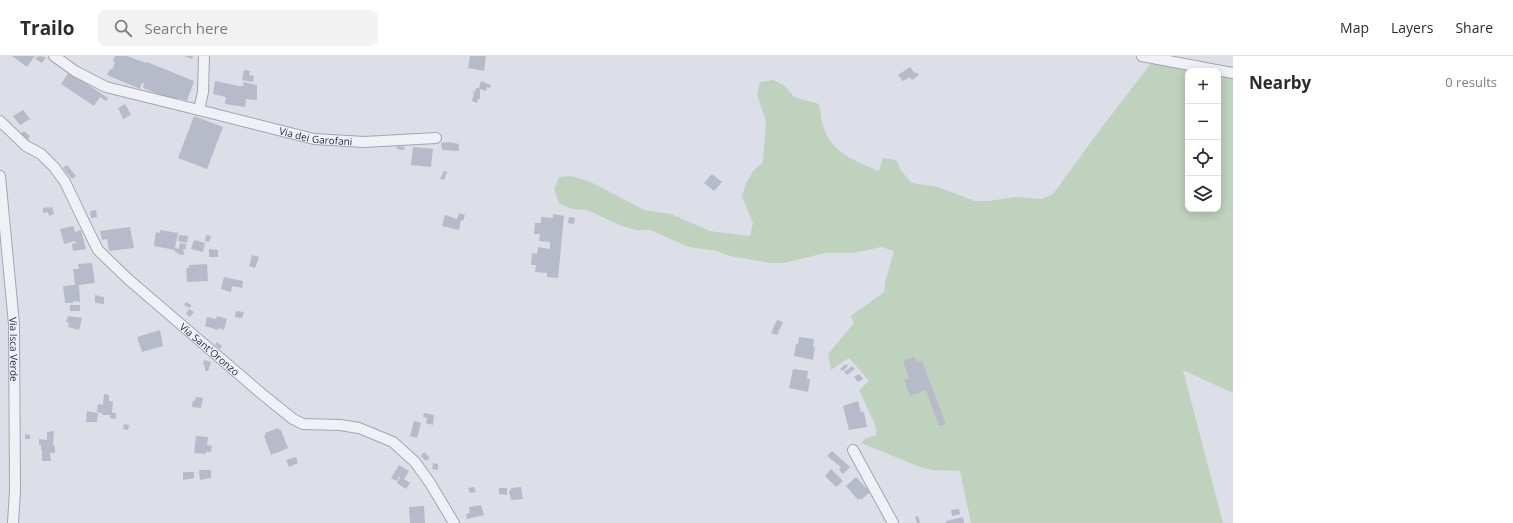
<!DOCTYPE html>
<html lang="en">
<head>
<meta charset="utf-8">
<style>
	body { margin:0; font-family:"Open Sans",sans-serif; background:#f2f2f3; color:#2b2b33 }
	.controls { position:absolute; right:12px; top:12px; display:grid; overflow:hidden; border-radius:8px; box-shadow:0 2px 10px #0003 }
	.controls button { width:36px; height:36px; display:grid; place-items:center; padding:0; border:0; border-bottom:1px solid #e1e1e2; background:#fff; color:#2b2b33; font:20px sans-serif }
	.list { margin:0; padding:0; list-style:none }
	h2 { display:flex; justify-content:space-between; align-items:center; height:52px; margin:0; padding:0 16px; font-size:17px }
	h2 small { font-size:13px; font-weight:400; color:#7c7c81 }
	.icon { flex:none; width:22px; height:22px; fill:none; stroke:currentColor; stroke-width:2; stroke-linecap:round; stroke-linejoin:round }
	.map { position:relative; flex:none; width:1233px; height:467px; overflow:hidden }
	header { display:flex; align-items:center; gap:24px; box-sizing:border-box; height:56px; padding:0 20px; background:#fff; border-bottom:1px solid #e1e1e2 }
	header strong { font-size:19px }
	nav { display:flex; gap:22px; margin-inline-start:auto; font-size:14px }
	.search { width:280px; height:36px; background:#f2f2f3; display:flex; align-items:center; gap:10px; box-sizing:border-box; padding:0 14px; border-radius:8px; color:#7c7c81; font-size:15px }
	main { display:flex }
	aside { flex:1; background:#fff }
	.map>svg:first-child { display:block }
	.green { fill:#bfd2be }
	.building { fill:#b7bac8 }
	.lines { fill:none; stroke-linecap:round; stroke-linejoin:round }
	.street-casing { stroke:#a2a5b2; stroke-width:12 }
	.street { stroke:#f0f1f6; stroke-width:10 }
	.labels { text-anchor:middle; stroke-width:3.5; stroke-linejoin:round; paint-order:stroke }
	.street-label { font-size:10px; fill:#262b3f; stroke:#eceff5 }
</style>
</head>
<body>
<header>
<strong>Trailo</strong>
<div class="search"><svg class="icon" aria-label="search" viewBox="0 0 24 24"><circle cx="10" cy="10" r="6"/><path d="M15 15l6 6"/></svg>Search here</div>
<nav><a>Map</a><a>Layers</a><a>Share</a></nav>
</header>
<main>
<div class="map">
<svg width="1233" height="467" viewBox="0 0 1233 467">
	<rect width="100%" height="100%" fill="#dddfe8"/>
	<!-- green -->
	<path class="green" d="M1151 7 1193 15H1188V153H1218V19L1233 22V337L1183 314 1223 467H971L960 415 932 414 920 411 861 387 866 382 876 379V371L859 334 869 325 849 302 831 314 828 298 854 267 851 260 884 236 885 227 894 195 881 191 854 197H825L784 207H771L730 200 717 195 689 191 650 174H636L622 170 587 154 572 153 559 147 554 133 559 121 571 120 585 124 597 129 644 154 671 158 710 175 750 180 753 167 742 141 746 127 753 115 763 106 766 65 757 39 760 26 773 24 785 30 794 41 819 48C821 56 821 67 825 75 834 98 858 106 879 115L883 102 896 104 902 116 912 127 938 131 975 145H989L1015 141 1041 143 1053 138 1096 79Z"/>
	<!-- building -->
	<g class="building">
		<path d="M12 0H35L27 11Z"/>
		<path d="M38 0 46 1 42 7 35 3Z"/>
		<path d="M115 0H127L146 7 147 6 194 25 187 45 179 42 178 46 143 32 144 27H142L140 33 107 19 110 13 112 14 115 6 113 5Z"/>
		<path d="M184 0H193L192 3Z"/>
		<path d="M470 0H486L484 15 468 12Z"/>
		<path d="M910 11 915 18 916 16 919 19 912 24 910 21 903 25 898 19Z"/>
		<path d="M244 14 250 15 249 19 254 20 253 26 242 24Z"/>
		<path d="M69 16 108 42 106 45 100 41 94 50 61 28Z"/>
		<path d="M215 25 239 30H244L243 26 257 29V44L246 43 245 51 225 48 226 41 213 38Z"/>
		<path d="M481 25 491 29 490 32 487 31 486 35 480 33V43H478L477 47 472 45 474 38 473 37V35L475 36 476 32H479Z"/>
		<path d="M125 48 131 59 123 63 121 58 125 56 121 58 118 52Z"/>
		<path d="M23 54 30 63 20 69 13 60Z"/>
		<path d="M194 60 223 71 207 113 178 102Z"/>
		<path d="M24 75 30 80 27 84 21 78Z"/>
		<path d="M450 86 459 88V95L442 94 441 87Z"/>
		<path d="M397 90 405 91 404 94 397 93Z"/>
		<path d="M413 91 433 93 431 111 411 109Z"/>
		<path d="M67 109 76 120 72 123 63 112Z"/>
		<path d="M444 115 447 116 444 124 439 122 441 121Z"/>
		<path d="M712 118 722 126 714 135 704 127Z"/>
		<path d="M46 151 47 152 52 151 54 158 49 160 48 156 43 157V152Z"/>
		<path d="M96 154 97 161 91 162 90 155Z"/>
		<path d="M459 157 465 159 463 165 461 164 459 174 442 170 445 159 457 163Z"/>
		<path d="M553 158 564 160 558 222 547 221V217L535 216 536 209H531L532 197 537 198 538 191 550 193V186L539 185 540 178H534L535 167H541V161L553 162Z"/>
		<path d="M569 161 575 162 574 168 568 167Z"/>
		<path d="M73 170 75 176 81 174 86 193 73 195 72 188 76 187 75 185 64 188 60 173Z"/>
		<path d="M130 171 134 192 109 195 107 183 102 184 100 175Z"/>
		<path d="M160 174 178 177 175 192 179 193 180 187 186 188V193H183L184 199 178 198V197L175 196V194L154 190 156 176 160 177Z"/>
		<path d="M179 179 188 180 187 187 178 185Z"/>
		<path d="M206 179 211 180 209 186 205 185Z"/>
		<path d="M194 184 205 187 203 196 191 193Z"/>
		<path d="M209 193 218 194V201H209Z"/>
		<path d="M252 199 259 201 255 212 249 210Z"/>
		<path d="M92 207 95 227 79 229 80 246 73 245V247H65L63 230 75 229 73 213H79L78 208Z"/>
		<path d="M207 208 208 225 187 226 186 212H189V209Z"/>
		<path d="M224 221 243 225 242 232 232 230 231 236 221 233Z"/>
		<path d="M95 239 104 241V248L95 247Z"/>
		<path d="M186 246 191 249 190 252 184 249Z"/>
		<rect x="70" y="249" width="10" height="6"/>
		<path d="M189 253 194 256 190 261 186 258Z"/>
		<path d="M236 255 244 256 242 262 235 261Z"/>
		<path d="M68 260 82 262 79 274 68 271 69 267 66 266Z"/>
		<path d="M217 260 227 263 224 274 219 272 218 274 205 270 207 261 216 263Z"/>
		<path d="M777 264 783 266 777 279 771 277Z"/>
		<path d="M160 274 163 290 142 296 137 281Z"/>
		<path d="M799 281 814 283 813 291H815L813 304 794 300 796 288H798Z"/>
		<path d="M217 286 222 290 220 293 215 289Z"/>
		<path d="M914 301 917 306 922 305 946 368 939 370 926 334 910 340 904 324 909 322 903 305Z"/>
		<path d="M204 304 211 306 208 315H205V310L203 309Z"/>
		<path d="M846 308 848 310 843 315 840 313Z"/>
		<path d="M852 310 855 313 847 319 844 316Z"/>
		<path d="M793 313 808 315 807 323H810L808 336 789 332Z"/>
		<path d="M859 318 863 323 858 326 854 321Z"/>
		<path d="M104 338 109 339V345H113L112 357H116V363L110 362V359H102Z"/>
		<path d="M196 341 203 342 201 352 192 351 193 344 195 345Z"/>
		<path d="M858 345 861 356H864L867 371 849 374 843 350Z"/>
		<path d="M98 348 103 349 102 357 97 356Z"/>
		<path d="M87 355 98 357 97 366H86Z"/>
		<path d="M424 357 434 359 433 369 426 367 427 362 423 361Z"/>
		<path d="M414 365 421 367 417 382 410 380Z"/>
		<path d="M124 368 129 369 128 374 123 373Z"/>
		<path d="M278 372 279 374H281L288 392 271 399 264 380 266 379 265 377Z"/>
		<path d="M54 375 53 389 55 390V397H50L51 405H42V394H41V389H39V383L47 384V376Z"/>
		<path d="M25 378 30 379V383H25Z"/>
		<path d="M196 380 208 381 207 389 212 390 211 396H206V398L194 397Z"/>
		<path d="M832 395 850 411 843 418 839 414 841 411 827 400Z"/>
		<path d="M424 396 430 402 426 405 421 400Z"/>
		<path d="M296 401 298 407 289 411 286 404Z"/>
		<path d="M433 407 438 408V414L432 413Z"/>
		<path d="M399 409 409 415 404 423 410 427 406 433 397 427 400 421 399 420 397 425 391 422Z"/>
		<path d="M831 413 843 425 836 431 825 420Z"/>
		<path d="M199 414H211V422L200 424Z"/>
		<path d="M183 416H194V422L183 424Z"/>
		<path d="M856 421 870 436 861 444 860 442 858 444 846 430Z"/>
		<path d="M474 431 476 436 470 437 468 432Z"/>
		<path d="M521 431 523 443 511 444 509 435 511 434V432Z"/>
		<path d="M499 432H507V439L499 438Z"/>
		<path d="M481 449 484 459 467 463 466 458 470 457 469 451Z"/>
		<path d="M424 450 425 467H410L409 451Z"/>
		<path d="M959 453 960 458 952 460 951 454Z"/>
		<path d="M918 460 920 467H917L915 461Z"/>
		<path d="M963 461 964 467H946V465Z"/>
	</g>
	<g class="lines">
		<!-- street casing -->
		<g class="street-casing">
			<g id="street">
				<path d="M54 0 75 15 106 31 199 54 203 36 204 0"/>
				<path d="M1142 0 1233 17"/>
				<path id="s1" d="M199 54 314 83 364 86 436 82"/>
				<path id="s2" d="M0 65 26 90 41 98 54 111 65 126 89 176 98 194 128 223 262 338 293 363 303 368 340 369 359 372 393 386 415 406 430 427 454 467"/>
				<path id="s3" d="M0 120 14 268 15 435 13 467"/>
				<path d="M853 394 893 467"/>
			</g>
		</g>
		<!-- street -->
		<use href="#street" class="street"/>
	</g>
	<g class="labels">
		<!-- street labels -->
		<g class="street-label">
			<text dy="4" stroke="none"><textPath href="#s1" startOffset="120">Via dei Garofani</textPath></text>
			<text dy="4" stroke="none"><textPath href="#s3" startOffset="174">Via Isca Verde</textPath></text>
			<text dy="4" stroke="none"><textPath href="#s2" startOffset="315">Via Sant'Oronzo</textPath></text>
		</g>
	</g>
</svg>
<div class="controls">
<button>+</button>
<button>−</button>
<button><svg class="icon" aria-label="locate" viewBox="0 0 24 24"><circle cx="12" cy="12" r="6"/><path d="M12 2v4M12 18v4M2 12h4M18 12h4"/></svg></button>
<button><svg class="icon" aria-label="layers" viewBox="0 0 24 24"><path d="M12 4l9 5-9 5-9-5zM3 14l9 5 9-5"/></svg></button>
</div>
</div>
<aside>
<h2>Nearby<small>0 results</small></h2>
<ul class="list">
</ul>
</aside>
</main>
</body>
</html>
